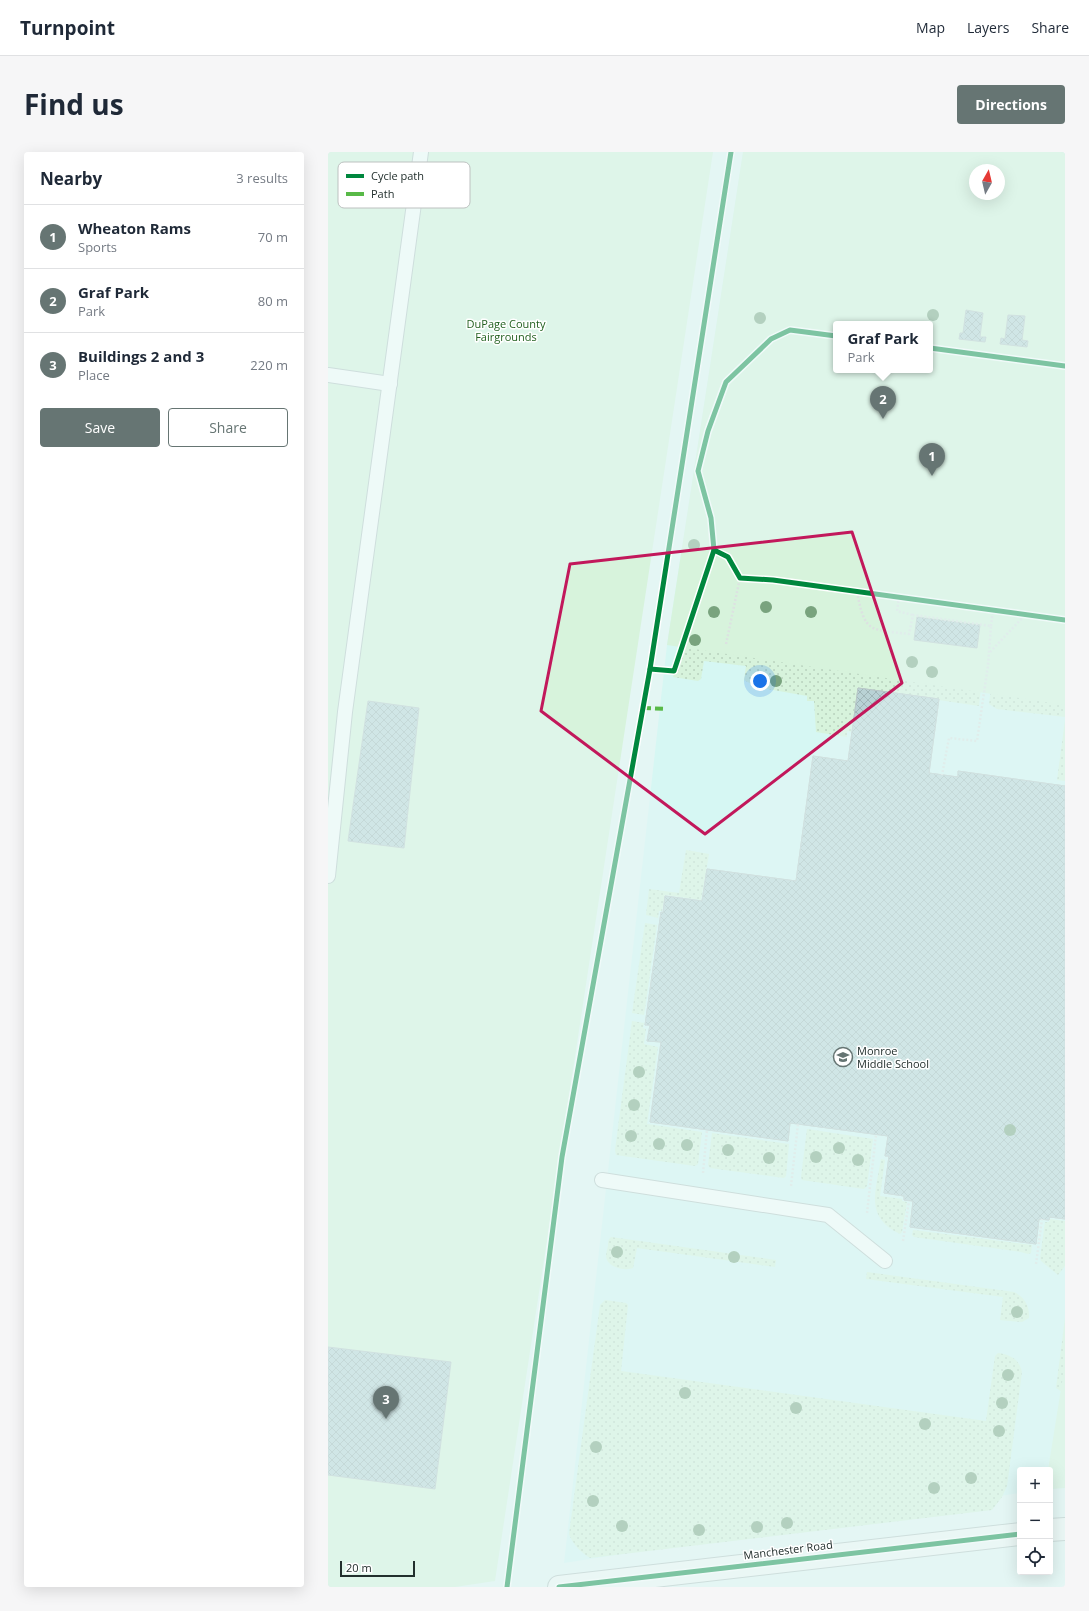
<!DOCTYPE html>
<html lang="en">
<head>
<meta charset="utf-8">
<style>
	body { margin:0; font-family:"Open Sans",sans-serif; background:#f6f6f7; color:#1f2937 }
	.controls { position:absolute; right:12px; bottom:12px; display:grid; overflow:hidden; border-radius:4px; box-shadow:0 4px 16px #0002 }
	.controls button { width:36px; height:36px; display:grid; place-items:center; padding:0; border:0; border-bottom:1px solid #e0e1e3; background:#fff; color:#1f2937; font:20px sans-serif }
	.compass { position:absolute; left:641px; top:12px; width:36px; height:36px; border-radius:50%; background:#fff; box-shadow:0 4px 16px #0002; rotate:8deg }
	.scale { position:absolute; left:12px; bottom:10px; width:75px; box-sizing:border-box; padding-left:4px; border:2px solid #222f2d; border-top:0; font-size:11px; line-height:14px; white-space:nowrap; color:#222f2d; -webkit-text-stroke:3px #fff; paint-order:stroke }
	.you { position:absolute; left:432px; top:529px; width:14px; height:14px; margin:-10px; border:3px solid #fff; border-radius:50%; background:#1a73e8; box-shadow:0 0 0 6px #1a73e833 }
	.badge { display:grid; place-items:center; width:26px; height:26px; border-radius:50%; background:#667573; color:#fff; font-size:13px; font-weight:700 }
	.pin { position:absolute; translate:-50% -33px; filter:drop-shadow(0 1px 2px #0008) }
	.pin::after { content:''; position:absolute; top:21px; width:14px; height:12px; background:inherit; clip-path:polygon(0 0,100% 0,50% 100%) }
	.popup { position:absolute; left:505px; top:169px; width:100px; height:52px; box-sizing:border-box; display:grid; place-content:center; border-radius:4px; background:#fff; filter:drop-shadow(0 1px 3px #0005); font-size:13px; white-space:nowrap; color:#747a83 }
	.popup b { font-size:15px; color:#1f2937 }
	.popup::after { content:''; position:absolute; left:50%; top:100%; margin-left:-8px; border:8px solid transparent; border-top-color:#fff }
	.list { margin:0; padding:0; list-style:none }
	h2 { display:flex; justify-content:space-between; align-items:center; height:52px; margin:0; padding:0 16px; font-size:17px }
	h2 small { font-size:13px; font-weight:400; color:#747a83 }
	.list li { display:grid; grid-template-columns:26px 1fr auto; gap:12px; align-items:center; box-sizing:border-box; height:64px; padding:0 16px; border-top:1px solid #e0e1e3 }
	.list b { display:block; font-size:15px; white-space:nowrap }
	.list p { margin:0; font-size:13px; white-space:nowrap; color:#747a83 }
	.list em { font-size:13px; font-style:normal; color:#747a83 }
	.actions { display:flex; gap:8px; padding:12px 16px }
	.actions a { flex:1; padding:9px 0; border:1px solid #667573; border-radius:4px; text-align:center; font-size:14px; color:#667573 }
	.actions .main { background:#667573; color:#fff }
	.icon { flex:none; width:22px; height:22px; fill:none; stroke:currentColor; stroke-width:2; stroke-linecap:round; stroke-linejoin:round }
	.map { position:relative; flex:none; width:737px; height:1435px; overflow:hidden; border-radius:4px }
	header { display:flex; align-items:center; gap:24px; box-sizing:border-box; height:56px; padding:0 20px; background:#fff; border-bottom:1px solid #e0e1e3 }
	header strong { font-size:19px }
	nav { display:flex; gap:22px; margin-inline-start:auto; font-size:14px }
	.intro { display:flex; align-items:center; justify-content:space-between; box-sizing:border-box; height:96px; padding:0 24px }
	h1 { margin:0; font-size:28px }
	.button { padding:10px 18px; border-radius:4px; background:#667573; color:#fff; font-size:14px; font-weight:700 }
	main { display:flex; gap:24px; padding:0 24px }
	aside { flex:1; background:#fff; border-radius:4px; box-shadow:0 4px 16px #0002 }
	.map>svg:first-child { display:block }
	.built { fill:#d6f7f3; fill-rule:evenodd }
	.grass { fill:url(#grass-dots) }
	.park { fill:#d7f3dc; fill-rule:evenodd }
	.building { fill:url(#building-cross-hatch); stroke:#b9c8c8; fill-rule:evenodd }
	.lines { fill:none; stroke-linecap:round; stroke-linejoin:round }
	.lane-casing { stroke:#b4c2c0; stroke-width:16 }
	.secondary-casing { stroke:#b4c2c0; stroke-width:24 }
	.path { stroke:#dce2e1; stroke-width:2.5; stroke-dasharray:2 2; stroke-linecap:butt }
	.lane { stroke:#fbfefd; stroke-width:14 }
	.secondary { stroke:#f2f8f6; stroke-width:22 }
	.quiet { stroke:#58b947; stroke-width:4; stroke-dasharray:8 4; stroke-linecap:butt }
	.cycleway-casing { stroke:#fff; stroke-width:8 }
	.cycleway { stroke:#00873e; stroke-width:5 }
	.tree { fill:#79a37e }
	.marked { fill:none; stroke:#c2185b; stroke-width:3; stroke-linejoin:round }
	.labels { text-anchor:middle; stroke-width:3; stroke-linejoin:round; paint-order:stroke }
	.park-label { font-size:11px; fill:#215f1e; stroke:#fff }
	.poi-label { font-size:11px; fill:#222f2d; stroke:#fff; text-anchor:start }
	.street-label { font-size:11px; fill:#222f2d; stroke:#fff }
	.key { fill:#fff; stroke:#bdc1c0; stroke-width:1 }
	.key-label { font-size:11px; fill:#222f2d }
</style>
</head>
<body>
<header>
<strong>Turnpoint</strong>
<nav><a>Map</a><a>Layers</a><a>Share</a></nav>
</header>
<div class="intro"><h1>Find us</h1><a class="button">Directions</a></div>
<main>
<aside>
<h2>Nearby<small>3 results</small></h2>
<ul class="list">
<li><span class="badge">1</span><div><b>Wheaton Rams</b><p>Sports</p></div><em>70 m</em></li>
<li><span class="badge">2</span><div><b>Graf Park</b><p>Park</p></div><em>80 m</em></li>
<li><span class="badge">3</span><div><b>Buildings 2 and 3</b><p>Place</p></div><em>220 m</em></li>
</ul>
<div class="actions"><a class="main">Save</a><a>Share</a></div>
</aside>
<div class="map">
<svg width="737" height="1435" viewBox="0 0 737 1435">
	<defs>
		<pattern id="grass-dots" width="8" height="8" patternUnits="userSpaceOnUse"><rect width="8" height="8" fill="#d7f3dc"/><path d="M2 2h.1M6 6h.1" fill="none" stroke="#b8d1bd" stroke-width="1.8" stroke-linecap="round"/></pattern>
		<pattern id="building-cross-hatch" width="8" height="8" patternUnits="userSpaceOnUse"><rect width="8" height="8" fill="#b9d2d5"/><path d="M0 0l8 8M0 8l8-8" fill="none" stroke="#9fb5b7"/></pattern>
	</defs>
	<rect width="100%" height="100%" fill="#e4f6f4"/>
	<!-- built -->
	<path class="built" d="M415 0H737V1336L722 1337V1318H692V1341L236 1411 339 493ZM647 18H671V42H647ZM508 172H602V218H508Z"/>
	<!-- grass -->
	<g class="grass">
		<path d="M373 443 659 478 651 554 530 536 523 580 519 579V585L488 580 486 549H479V544L429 535 416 528 418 514 376 509 373 527 370 529 345 525Z"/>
		<path d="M737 475V565L669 557 661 552 665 521Z"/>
		<path d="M737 568V629L729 628Z"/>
		<path d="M358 698 381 702 373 748 337 743 334 759H331L330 766 318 763 321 737 351 741Z"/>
		<path d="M317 771 329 773 316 863 304 861Z"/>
		<path d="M304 869 316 871 315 876 318 877 316 892 330 895 319 972 374 980 370 1012 367 1014 288 1003 287 998Z"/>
		<path d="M479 977 545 987 539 1034 536 1037 474 1028 473 1025Z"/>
		<path d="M384 981 461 992 458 1024 456 1026 382 1016 380 1013Z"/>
		<path d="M553 1007 557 1008 552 1044 574 1047V1049L579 1050 574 1080 572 1082C536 1065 548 1039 553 1007Z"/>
		<path d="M722 1067 737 1069V1114L730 1123 713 1109 712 1106 717 1070H721Z"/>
		<path d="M585 1078 704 1093 703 1101 700 1102 693 1100 586 1085 584 1083Z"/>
		<path d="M283 1085 448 1108 447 1115 309 1096 305 1116C297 1119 283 1116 279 1108 277 1104 279 1098 280 1094 280 1090 280 1088 283 1085Z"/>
		<path d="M539 1120 686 1140C696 1145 702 1154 701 1166L694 1170 672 1168 675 1145 538 1127Z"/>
		<path d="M277 1148 298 1151 300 1153 293 1219 658 1269 667 1204 670 1201C683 1203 691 1207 694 1220L679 1334 674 1345 664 1358 262 1406C253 1400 245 1393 241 1382L272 1153Z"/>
		<path d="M737 1166V1242L728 1236Z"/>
	</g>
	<!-- park -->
	<g class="park">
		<path d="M0 0H385L167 1429 127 1435H0Z"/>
		<path d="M415 0H737V553L339 493ZM647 18H671V42H647ZM508 172H602V218H508Z"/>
		<path d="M737 1212V1336L722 1337V1318H720Z"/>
	</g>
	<!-- building -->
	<g class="building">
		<path d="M638 158 655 161 652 185H658L657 190 631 187 632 181H635Z"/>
		<path d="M680 163 697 164 694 188 700 189 699 195 672 192 673 186 677 187Z"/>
		<path d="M589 465 652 473 649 496 586 488Z"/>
		<path d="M530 536 611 547 601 621 630 625V619L737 634V1067L722 1065 721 1068 711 1067 708 1092 582 1075 585 1049 576 1048V1044L556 1041 561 1004H557L560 984 462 971 460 989 322 970 333 890 319 889 322 873H317L333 760 335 761 337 744 374 749 379 717 468 729 485 604 520 609ZM606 953 717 967 713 995 602 980Z"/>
		<path d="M530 536 611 547 601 621 630 625V619L737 634V1067L722 1065 721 1068 711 1067 708 1092 582 1075 585 1049 576 1048V1044L556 1041 561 1004H557L560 984 462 971 460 989 322 970 333 890 319 889 322 873H317L333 760 335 761 337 744 374 749 379 717 468 729 485 604 520 609Z"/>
		<path d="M40 549 91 556 76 696 20 689Z"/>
		<path d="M0 1195 123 1210 107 1337 0 1323Z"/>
	</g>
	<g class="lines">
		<!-- lane casing -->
		<g class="lane-casing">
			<g id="lane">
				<path d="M0 223 62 232"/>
				<path d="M0 724 17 560 93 0"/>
				<path d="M274 1028 500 1063 557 1109"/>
			</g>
		</g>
		<!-- secondary casing -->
		<g class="secondary-casing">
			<g id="secondary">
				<path d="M722 1378 737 1377"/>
				<path d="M231 1435 692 1382"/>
			</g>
		</g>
		<!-- path -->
		<g class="path">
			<path d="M529 440C537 482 542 477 581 482L585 463 663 474 660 513 649 589 621 586 614 623"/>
			<path d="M571 445 569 459 585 463"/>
			<path d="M663 474 665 458"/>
			<path d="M398 492 412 426"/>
			<path d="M662 500 698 462"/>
			<path d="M375 1021 379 978"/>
			<path d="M463 1034 470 972"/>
			<path d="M539 1061 548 983"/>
			<path d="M575 1089 581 1049"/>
			<path d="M708 1112 714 1067"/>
		</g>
		<!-- lane -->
		<use href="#lane" class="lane"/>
		<!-- secondary -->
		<use href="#secondary" class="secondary"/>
		<!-- quiet -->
		<path class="quiet" d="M315 556 338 557"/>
		<!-- cycleway casing -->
		<g class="cycleway-casing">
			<g id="cycleway">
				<path d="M602 196 737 214"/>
				<path d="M386 398 383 366 370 319 380 279 398 230 443 187 462 178 508 184"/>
				<path d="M322 517 346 519 386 398 400 405 412 426 445 428 737 468"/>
				<path d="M179 1435 234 1005 322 517 403 0"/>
				<path d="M231 1435 692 1382"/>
			</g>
		</g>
		<!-- cycleway -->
		<use href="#cycleway" class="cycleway"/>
	</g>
	<!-- trees -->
	<g class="tree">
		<circle cx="605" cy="163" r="6"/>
		<circle cx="432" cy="166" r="6"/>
		<circle cx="366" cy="393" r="6"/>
		<circle cx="438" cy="455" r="6"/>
		<circle cx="386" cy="460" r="6"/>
		<circle cx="483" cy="460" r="6"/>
		<circle cx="367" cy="488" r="6"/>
		<circle cx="584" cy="510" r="6"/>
		<circle cx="604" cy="520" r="6"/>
		<circle cx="448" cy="529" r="6"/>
		<circle cx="311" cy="920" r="6"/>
		<circle cx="306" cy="953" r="6"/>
		<circle cx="682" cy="978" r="6"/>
		<circle cx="303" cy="984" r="6"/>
		<circle cx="331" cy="992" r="6"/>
		<circle cx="359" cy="993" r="6"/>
		<circle cx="511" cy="996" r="6"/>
		<circle cx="400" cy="998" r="6"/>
		<circle cx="488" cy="1005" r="6"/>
		<circle cx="441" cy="1006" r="6"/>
		<circle cx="530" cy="1008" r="6"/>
		<circle cx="289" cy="1100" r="6"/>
		<circle cx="406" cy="1105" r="6"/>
		<circle cx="689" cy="1160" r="6"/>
		<circle cx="680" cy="1223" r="6"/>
		<circle cx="357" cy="1241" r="6"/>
		<circle cx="674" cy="1251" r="6"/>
		<circle cx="468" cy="1256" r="6"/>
		<circle cx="597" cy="1272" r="6"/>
		<circle cx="671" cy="1279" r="6"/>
		<circle cx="268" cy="1295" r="6"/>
		<circle cx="643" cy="1326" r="6"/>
		<circle cx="606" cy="1336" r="6"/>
		<circle cx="265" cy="1349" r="6"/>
		<circle cx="459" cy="1371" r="6"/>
		<circle cx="294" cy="1374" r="6"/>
		<circle cx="429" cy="1375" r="6"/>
		<circle cx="371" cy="1378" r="6"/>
	</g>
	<!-- marked area -->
	<path d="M0 0H737V1435H0ZM524 380 574 531 377 682 213 559 242 412Z" fill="#e4f6f4" fill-opacity=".55" fill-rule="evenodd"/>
	<path class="marked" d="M524 380 574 531 377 682 213 559 242 412Z"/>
	<!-- icons -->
	<defs>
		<g id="school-ring" transform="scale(1)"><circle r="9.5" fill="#fff" stroke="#667573" stroke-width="1.5"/><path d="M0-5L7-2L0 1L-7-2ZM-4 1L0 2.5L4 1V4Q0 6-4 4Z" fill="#667573"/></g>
	</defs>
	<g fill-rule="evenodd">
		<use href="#school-ring" x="515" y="905"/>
	</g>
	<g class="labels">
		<!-- park labels -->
		<g class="park-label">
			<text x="178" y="176">DuPage County<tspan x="178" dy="13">Fairgrounds</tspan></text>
		</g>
		<!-- poi labels -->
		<g class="poi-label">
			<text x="529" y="903">Monroe<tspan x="529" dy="13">Middle School</tspan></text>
		</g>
		<!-- street labels -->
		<g class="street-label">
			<text transform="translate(460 1398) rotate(-7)" y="4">Manchester Road</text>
		</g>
	</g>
	<!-- legend -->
	<rect x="10" y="10" width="132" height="46" rx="6" class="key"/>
	<rect x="18" y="22" width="18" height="4" fill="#00873e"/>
	<rect x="18" y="40" width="18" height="4" fill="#58b947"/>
	<g class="key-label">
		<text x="43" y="28">Cycle path</text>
		<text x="43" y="46">Path</text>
	</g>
</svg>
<div class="controls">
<button>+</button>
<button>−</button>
<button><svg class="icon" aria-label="locate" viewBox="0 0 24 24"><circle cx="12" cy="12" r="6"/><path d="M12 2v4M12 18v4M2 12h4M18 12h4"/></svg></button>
</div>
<svg class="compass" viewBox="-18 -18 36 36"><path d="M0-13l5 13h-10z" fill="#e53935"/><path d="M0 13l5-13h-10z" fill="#747a83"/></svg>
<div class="scale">20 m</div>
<div class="you"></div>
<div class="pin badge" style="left:604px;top:324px">1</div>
<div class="pin badge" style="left:555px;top:267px">2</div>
<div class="popup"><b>Graf Park</b>Park</div>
<div class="pin badge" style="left:58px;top:1267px">3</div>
</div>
</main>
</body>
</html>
